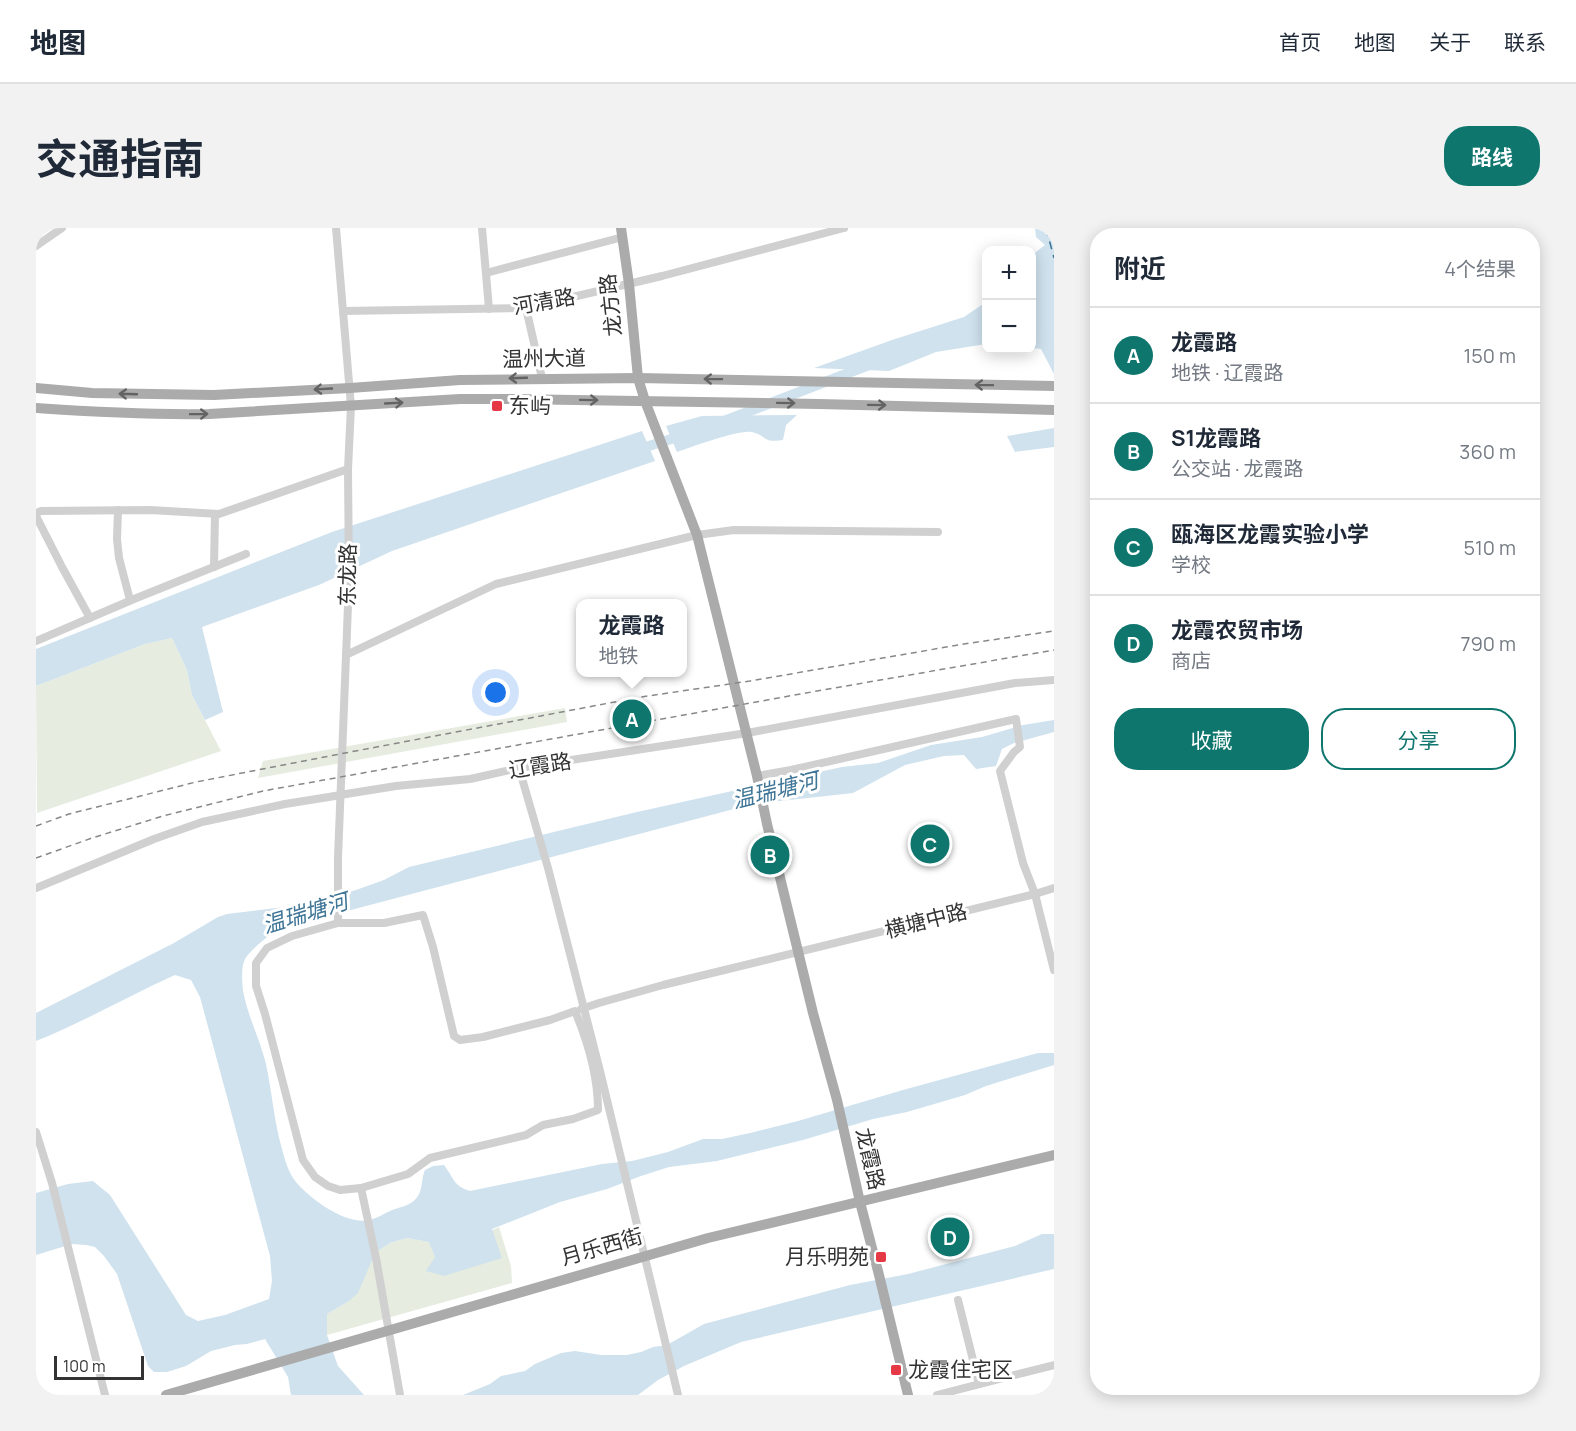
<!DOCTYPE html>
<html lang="zh">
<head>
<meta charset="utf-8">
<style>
	body { margin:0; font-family:Manrope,"Noto Sans SC",sans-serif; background:#f2f2f3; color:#1f2937 }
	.controls { position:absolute; right:18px; top:18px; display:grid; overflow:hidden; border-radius:12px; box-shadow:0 3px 15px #0003 }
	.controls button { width:54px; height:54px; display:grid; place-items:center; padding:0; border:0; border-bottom:2px solid #e0e1e3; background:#fff; color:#1f2937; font:30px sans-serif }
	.scale { position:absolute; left:18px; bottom:15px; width:90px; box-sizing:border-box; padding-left:6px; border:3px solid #333; border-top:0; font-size:16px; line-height:21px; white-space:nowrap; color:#333; -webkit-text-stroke:4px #fff; paint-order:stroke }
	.you { position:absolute; left:460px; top:465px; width:21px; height:21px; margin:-15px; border:4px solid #fff; border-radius:50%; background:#1a73e8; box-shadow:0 0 0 9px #1a73e833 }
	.badge { display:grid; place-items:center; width:39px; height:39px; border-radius:50%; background:#0f766e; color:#fff; font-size:20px; font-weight:700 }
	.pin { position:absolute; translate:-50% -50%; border:3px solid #fff; box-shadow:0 2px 6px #0006 }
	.popup { position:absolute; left:540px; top:371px; width:111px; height:78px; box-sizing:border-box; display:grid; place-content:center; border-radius:12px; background:#fff; filter:drop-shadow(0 2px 4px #0005); font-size:20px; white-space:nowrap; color:#747a83 }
	.popup b { font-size:22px; color:#1f2937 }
	.popup::after { content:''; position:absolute; left:50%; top:100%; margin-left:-12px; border:12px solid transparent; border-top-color:#fff }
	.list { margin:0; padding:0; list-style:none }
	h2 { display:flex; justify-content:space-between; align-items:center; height:78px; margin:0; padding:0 24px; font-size:26px }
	h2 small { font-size:20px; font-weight:400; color:#747a83 }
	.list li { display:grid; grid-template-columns:39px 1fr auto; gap:18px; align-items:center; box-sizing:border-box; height:96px; padding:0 24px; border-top:2px solid #e0e1e3 }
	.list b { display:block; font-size:22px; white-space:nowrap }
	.list p { margin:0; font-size:20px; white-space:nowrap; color:#747a83 }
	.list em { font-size:20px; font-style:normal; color:#747a83 }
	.actions { display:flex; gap:12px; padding:18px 24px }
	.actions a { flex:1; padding:14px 0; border:2px solid #0f766e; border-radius:24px; text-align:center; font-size:21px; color:#0f766e }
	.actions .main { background:#0f766e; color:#fff }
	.map { position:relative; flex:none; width:1018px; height:1167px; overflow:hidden; border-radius:24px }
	header { display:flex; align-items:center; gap:36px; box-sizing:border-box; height:84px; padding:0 30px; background:#fff; border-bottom:2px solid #e0e1e3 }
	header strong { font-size:28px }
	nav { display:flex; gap:33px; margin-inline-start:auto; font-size:21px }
	.intro { display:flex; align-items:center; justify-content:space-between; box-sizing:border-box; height:144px; padding:0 36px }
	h1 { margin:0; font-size:42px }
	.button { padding:15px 27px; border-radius:24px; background:#0f766e; color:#fff; font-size:21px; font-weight:700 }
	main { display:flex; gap:36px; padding:0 36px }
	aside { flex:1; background:#fff; border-radius:24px; box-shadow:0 3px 15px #0003 }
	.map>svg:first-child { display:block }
	.green { fill:#e6ecdf }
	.water { fill:#cfe2ee }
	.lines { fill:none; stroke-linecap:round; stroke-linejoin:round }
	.river { stroke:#cfe2ee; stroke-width:10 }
	.ferry { stroke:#3f7597; stroke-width:1.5; stroke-dasharray:8 6; stroke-linecap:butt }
	.minor { stroke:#d0d0d0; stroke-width:8 }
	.major { stroke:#ababab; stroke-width:10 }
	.rail { stroke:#888; stroke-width:1.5; stroke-dasharray:6 4.5; stroke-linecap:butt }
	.minor-bridge { stroke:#d0d0d0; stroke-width:8 }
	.oneway { stroke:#636363 }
	.poi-dot { fill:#e63946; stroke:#fff; stroke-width:2 }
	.labels { text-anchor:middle; stroke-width:6; stroke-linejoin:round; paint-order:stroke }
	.street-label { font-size:21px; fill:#333; stroke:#fff }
	.poi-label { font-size:21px; fill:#333; stroke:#fff; text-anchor:start }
	.water-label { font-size:22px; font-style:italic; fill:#3f7597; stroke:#fff }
</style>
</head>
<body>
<header>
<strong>地图</strong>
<nav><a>首页</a><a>地图</a><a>关于</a><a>联系</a></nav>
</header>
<div class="intro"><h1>交通指南</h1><a class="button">路线</a></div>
<main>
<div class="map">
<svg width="1018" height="1167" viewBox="0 0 1018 1167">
	<rect width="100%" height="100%" fill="#fff"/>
	<!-- green -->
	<g class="green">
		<path d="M136 410 151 442 156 467 185 523 1 585 0 458 109 416Z"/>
		<path d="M529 480 531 494 222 550 227 533Z"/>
		<path d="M463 999 475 1038 476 1055 291 1107V1086L313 1073 339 1025 354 1015 371 1010 394 1014 399 1029Z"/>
	</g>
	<!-- water -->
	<g class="water">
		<path d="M999 0H1018V146L1005 121 996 120V27L1009 17 1000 9Z"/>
		<path d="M950 74V116L900 124 853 143 778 140 856 112 928 89Z"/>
		<path d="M761 187 750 197 747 212C726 215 732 208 716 204 704 201 655 219 641 224L630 198 666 188Z"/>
		<path d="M1018 200V219L979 224 971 208Z"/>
		<path d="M606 203 619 233 356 323 283 357 166 399 187 484 169 492 156 467 151 442 136 410 109 416 0 458V421L296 304Z"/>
		<path d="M1018 492V504L978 515 966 521 960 538 940 541 928 527 908 528 869 537 817 565 717 576 243 701C234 706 214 722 209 731 205 739 206 753 207 762 211 787 224 811 230 836 236 864 238 893 246 921 249 932 252 944 260 954 274 971 311 998 334 992 342 990 350 984 359 981 368 978 376 977 382 968 387 960 385 951 389 942L397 938 408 937C418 950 417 958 434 963L566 936 596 933 632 924 667 911H686L714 905 762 893 867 862 1002 825H1018V837L950 858 929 867 871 884 837 891 767 912 681 933 633 939 605 948 571 961 524 974 456 1001 466 1030 408 1048 390 1043 399 1029 393 1014 371 1010 354 1015 339 1025 322 1065 313 1073 291 1086V1107L302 1138 328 1167H255L252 1149 229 1111 211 1116 199 1117 175 1123 150 1138 131 1144H118L112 1138 81 1046 68 1028 59 1019 50 1017 36 1016 0 1027V965L32 956 57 953 74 967 150 1087 162 1093 189 1087 233 1071 236 1053 234 1028 164 769 155 752 139 747C92 768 48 794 0 813V785L138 715 182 689 191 686 272 676 320 662 348 652 373 639 601 584 806 539 842 535 895 517 946 509 987 497Z"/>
		<path d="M1006 1006H1018V1041L705 1114 648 1138 622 1152 602 1167H427L454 1156 465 1148 489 1143 499 1136 525 1125 539 1123 565 1127H591L605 1124 617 1119 631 1117 668 1096 814 1057 872 1046 979 1018Z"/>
	</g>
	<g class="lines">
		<!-- river -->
		<g class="river">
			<path d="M688 193 833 137"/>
			<path d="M600 222 648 207"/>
		</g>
		<!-- ferry -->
		<path class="ferry" d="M1010 0 1018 30"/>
		<!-- minor -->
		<g class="minor">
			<path d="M300 0 315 178 312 241 313 352 302 630V695"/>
			<path d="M446 0 453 81"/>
			<path d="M0 18 26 0"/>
			<path d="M450 45 587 9"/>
			<path d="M490 80 506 150"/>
			<path d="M307 83 490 80 626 48 808 0"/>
			<path d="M82 282 81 311 83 330 94 372"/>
			<path d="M0 285 5 283 114 282 183 286 312 241"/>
			<path d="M0 288 26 339 54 390"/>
			<path d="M178 339 179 286"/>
			<path d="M0 413 98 371 210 326"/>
			<path d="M310 427 460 356 661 307 698 302 902 304"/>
			<path d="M483 540 512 640 564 843 642 1167"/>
			<path d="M721 548 755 542 980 491 984 519 978 524 964 543 987 635 999 666 1018 742"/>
			<path d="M310 566 360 558 434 551 483 540 711 505 979 455 1018 452"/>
			<path d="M0 660 118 611 166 594 249 576 299 568"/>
			<path d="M387 687 397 719 418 808 424 812 447 809 514 792 539 783C552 814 562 849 562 882L537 891 507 897 490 907 394 930 372 946 325 960 304 962 292 958 279 949 267 932 229 786 220 758V735L231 720 256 708 302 695H348Z"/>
			<path d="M545 781 563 775 627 757 999 666 1018 660"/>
			<path d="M0 904 16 955 69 1167"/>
			<path d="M325 960 340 1030 364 1167"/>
			<path d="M922 1072 943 1156"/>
			<path d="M901 1167 1018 1137"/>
		</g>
		<!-- major -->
		<g class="major">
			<path d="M585 0 593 56 602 150 609 173 661 307 721 548 731 596 777 785 801 872 824 974 843 1047 872 1167"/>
			<path d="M0 160 56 165 178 167 314 160 424 152 602 150 1018 158"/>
			<path d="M0 180C58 184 115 187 173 186L424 171H476L783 176 1018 182"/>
			<path d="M130 1167 672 1010 1018 927"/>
		</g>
		<!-- rail -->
		<g class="rail">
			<path d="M0 598 33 586 160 554 309 525 605 469 714 453 928 416 1018 403"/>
			<path d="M0 630 56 610 127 588 227 563 781 463 1018 422"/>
		</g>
		<!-- minor-bridge -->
		<path class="minor-bridge" d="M299 568 310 566"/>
	</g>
	<!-- one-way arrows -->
	<defs><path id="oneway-shaft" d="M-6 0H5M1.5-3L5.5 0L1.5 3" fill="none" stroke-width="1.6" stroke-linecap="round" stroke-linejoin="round" transform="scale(1.5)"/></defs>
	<g class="oneway">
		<use href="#oneway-shaft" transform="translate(482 150) rotate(178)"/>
		<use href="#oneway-shaft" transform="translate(677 151) rotate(-179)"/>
		<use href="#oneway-shaft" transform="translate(948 157) rotate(-179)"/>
		<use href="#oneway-shaft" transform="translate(287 161) rotate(177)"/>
		<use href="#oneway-shaft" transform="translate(92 166) rotate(-178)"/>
		<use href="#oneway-shaft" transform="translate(553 172) rotate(1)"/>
		<use href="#oneway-shaft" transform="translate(358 175) rotate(-3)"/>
		<use href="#oneway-shaft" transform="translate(750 175) rotate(1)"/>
		<use href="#oneway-shaft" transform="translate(841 177) rotate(1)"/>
		<use href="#oneway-shaft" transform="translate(163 186) rotate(-1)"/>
	</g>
	<!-- markers -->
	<g class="poi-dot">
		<rect x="455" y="172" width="12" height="12" rx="3"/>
		<rect x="839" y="1023" width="12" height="12" rx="3"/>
		<rect x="854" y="1136" width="12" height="12" rx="3"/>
	</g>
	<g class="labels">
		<!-- street labels -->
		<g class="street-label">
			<text transform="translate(508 74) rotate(-10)" y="7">河清路</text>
			<text transform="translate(575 77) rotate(-96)" y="7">龙方路</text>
			<text transform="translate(508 131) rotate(-1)" y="7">温州大道</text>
			<text transform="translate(312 347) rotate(-89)" y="7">东龙路</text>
			<text transform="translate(504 538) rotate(-9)" y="7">辽霞路</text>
			<text transform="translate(890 693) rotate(-14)" y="7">横塘中路</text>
			<text transform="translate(834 931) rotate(77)" y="7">龙霞路</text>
			<text transform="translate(566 1019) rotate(-16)" y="7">月乐西街</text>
		</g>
		<!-- poi labels -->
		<g class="poi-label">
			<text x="473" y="185">东屿</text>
			<text x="833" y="1036" text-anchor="end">月乐明苑</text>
			<text x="872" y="1149">龙霞住宅区</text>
		</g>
		<!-- water labels -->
		<g class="water-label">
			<text transform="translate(739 562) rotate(-14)" y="8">温瑞塘河</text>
			<text transform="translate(269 685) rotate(-17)" y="8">温瑞塘河</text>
		</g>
	</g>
</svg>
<div class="controls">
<button>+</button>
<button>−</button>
</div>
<div class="scale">100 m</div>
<div class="you"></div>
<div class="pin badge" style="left:596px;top:491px">A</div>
<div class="popup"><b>龙霞路</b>地铁</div>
<div class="pin badge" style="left:734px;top:627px">B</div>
<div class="pin badge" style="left:894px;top:616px">C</div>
<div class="pin badge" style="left:914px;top:1009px">D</div>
</div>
<aside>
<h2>附近<small>4个结果</small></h2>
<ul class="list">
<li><span class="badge">A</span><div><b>龙霞路</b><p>地铁 · 辽霞路</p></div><em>150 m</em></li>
<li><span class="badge">B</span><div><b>S1龙霞路</b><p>公交站 · 龙霞路</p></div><em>360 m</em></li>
<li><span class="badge">C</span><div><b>瓯海区龙霞实验小学</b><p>学校</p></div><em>510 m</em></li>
<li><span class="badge">D</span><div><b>龙霞农贸市场</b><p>商店</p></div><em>790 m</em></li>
</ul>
<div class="actions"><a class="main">收藏</a><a>分享</a></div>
</aside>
</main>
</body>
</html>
